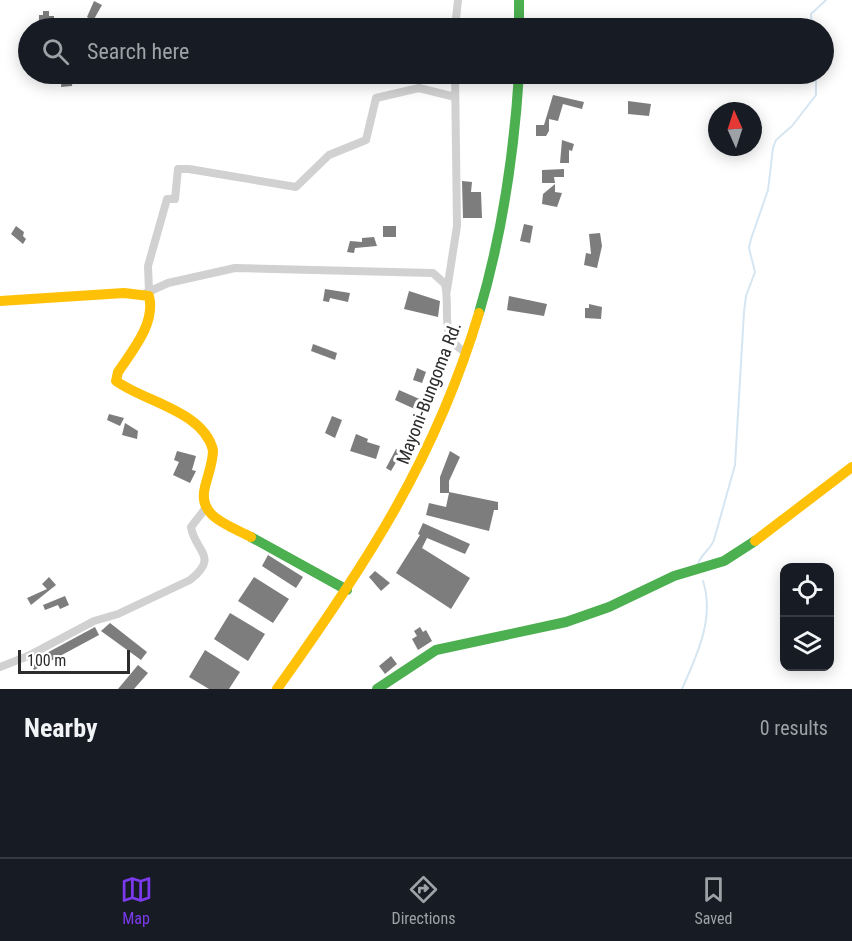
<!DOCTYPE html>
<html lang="en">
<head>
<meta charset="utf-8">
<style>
	body { margin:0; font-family:"Roboto Condensed",sans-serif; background:#20242c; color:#f1f3f6 }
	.controls { position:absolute; right:18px; bottom:18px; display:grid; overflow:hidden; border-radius:12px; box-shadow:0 3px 15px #0003 }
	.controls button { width:54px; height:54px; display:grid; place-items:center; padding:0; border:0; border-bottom:2px solid #363941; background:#171b24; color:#f1f3f6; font:30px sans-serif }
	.compass { position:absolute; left:708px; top:102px; width:54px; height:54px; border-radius:50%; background:#171b24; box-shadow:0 3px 15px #0003; rotate:357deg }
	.scale { position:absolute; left:18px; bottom:15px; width:112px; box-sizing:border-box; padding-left:6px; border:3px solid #2c2c2c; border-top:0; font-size:16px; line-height:21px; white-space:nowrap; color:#2c2c2c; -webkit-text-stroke:4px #fff; paint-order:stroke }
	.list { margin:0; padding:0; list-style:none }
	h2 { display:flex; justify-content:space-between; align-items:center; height:78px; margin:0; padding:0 24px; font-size:26px }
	h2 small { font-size:20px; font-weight:400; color:#9ea1a6 }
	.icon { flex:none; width:33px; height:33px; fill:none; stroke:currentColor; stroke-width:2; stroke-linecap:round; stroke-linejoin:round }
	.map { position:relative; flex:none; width:852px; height:689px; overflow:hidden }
	.search { position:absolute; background:#171b24; box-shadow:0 3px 15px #0003; left:18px; right:18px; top:18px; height:66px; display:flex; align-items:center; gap:15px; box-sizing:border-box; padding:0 21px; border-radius:33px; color:#9ea1a6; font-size:22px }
	.sheet { height:168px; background:#171b24 }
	nav { display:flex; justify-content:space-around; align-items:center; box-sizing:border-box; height:84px; border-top:2px solid #363941; background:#171b24; font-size:16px; color:#9ea1a6 }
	nav a { display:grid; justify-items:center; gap:3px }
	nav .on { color:#7c3aed }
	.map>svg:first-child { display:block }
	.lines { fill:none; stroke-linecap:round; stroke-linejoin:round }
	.stream { stroke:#d5e6f2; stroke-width:2 }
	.building { fill:#7d7d7d }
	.street { stroke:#d1d1d1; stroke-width:8 }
	.fast { stroke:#4caf50; stroke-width:10 }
	.slow { stroke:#ffc107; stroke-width:10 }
	.labels { text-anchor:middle; stroke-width:6; stroke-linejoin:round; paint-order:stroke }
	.street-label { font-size:18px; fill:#2c2c2c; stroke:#fff }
</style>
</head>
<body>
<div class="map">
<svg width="852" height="689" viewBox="0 0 852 689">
	<rect width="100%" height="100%" fill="#fff"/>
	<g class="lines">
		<!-- stream -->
		<g class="stream">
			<path d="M812 28 811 14 826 0"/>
			<path d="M698 564C701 554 710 550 714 540L735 465 744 312 746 296 755 272 749 248 751 239 768 190 773 148 776 140 792 126 816 95V74"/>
			<path d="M682 689C697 655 715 618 703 581"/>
		</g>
	</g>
	<!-- building -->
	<g class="building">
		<path d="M94 1 102 5 93 21 87 17Z"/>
		<path d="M43 11H49V16H54V23L39 24V15H43Z"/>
		<path d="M542 74H555V82H541Z"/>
		<path d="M62 75 73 76 72 86 61 87Z"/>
		<path d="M553 95 584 102 582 109 563 104 558 121 549 119V131L546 136H536V125H544Z"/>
		<path d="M628 101 651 104 649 116 628 114Z"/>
		<path d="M562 140 574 144 572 151 569 150V163H560Z"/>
		<path d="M564 169V177H554L555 183H542V170Z"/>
		<path d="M462 181 472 182 471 192H481L482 218H463Z"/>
		<path d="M555 184V192L562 193 557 207 542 204 543 194Z"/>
		<path d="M524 224 533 226 530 243 520 241Z"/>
		<path d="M16 226 24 232 23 236 26 239 23 244 11 234Z"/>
		<rect x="383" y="226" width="13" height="11"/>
		<path d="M600 233 602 246 597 268 584 265 586 253 591 254 589 234Z"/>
		<path d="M374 237 377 246 355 248 354 253 347 252 350 241 362 242V238Z"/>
		<path d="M325 289 350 293 348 302 330 298 329 302 323 301Z"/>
		<path d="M409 291 440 301 438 317 404 309Z"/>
		<path d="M509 296 547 304 544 316 507 310Z"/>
		<path d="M589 304 602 307 601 319 585 318V308H589Z"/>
		<path d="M313 344 337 353 335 360 311 351Z"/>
		<path d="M417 368 426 372 422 383 413 380Z"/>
		<path d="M399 390 424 401 419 411 395 400Z"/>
		<path d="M109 414 124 418 120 426 107 420Z"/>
		<path d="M332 416 342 420 335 438 325 433Z"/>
		<path d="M125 423 138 431 137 439 122 435Z"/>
		<path d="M356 434 368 439 367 442 380 446 376 459 350 451Z"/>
		<path d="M396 449 402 452 391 471 386 468Z"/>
		<path d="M177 451 196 456 192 470 196 471 190 483 173 475 179 462 174 460Z"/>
		<path d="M450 451 460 457 449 481V492L498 502V510H494L489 531 426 515 429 503 446 507 449 493H440V477Z"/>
		<path d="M423 523 470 544 465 554 427 538 422 548 470 578 451 609 396 573 420 535 418 534Z"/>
		<path d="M268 555 303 577 296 588 262 566Z"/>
		<path d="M375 571 390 583 381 591 369 577Z"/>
		<path d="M49 577 56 585 31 605 27 598 47 589 42 584Z"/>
		<path d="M254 577 289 599 273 623 238 601Z"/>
		<path d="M65 596 69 605 60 609 58 605 45 610 43 605Z"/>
		<path d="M230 613 265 634 248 661 214 639Z"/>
		<path d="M110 623 147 652 141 660 101 631Z"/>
		<path d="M95 627 99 635 34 670 30 662Z"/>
		<path d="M420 627 423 632 426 630 432 641 418 650 412 639 417 636 414 631Z"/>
		<path d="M205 650 240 672 229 689H209L189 677Z"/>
		<path d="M391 656 397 664 385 674 379 666Z"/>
		<path d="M138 665 148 673 134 689H118Z"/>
	</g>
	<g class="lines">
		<!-- street -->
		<g class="street">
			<path d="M455 28 458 0"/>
			<path d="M447 290 457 226 455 74"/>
			<path d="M149 291 148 266 167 199H175L178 169H189L296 187 329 155 366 140 376 98 419 88 455 97"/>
			<path d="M146 293 168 283 235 268 433 273 445 284C451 310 438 337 465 352"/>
			<path d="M0 667 28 656 94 621 118 614 190 580C220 556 195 552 191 527L205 509"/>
		</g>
		<!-- fast -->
		<g class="fast">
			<path d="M519 0V28"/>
			<path d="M479 313C502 235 514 155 519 74"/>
			<path d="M251 537 347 590"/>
			<path d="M377 689 436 650 566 622 609 607 674 576 724 561 755 541"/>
		</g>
		<!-- slow -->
		<g class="slow">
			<path d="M0 301 124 293 149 296C156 323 132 351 118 372L116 381C145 402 203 411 213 450 213 463 208 474 205 487 197 517 229 525 251 537"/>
			<path d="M755 541 852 467"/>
			<path d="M277 689C365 566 435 460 479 313"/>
		</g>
	</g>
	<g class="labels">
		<!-- street labels -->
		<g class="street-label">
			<text transform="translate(429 393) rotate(-69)" y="6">Mayoni-Bungoma Rd.</text>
		</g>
	</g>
</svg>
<div class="controls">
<button><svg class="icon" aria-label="locate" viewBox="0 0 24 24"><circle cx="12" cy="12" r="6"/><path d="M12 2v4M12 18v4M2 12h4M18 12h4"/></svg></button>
<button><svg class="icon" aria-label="layers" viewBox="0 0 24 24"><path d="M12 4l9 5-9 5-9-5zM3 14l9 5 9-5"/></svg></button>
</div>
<svg class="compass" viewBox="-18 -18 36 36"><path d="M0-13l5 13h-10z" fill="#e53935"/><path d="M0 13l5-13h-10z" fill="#9ea1a6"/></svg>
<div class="scale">100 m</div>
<div class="search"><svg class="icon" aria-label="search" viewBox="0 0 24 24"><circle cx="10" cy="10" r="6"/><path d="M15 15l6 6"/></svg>Search here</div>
</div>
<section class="sheet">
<h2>Nearby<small>0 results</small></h2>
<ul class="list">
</ul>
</section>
<nav>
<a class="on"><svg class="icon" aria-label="map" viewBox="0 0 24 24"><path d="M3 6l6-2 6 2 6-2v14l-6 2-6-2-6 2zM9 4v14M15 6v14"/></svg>Map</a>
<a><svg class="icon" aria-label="directions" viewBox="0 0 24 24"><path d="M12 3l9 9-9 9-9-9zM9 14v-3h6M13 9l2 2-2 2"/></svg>Directions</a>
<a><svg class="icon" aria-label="saved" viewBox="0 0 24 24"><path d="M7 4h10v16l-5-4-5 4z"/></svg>Saved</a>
</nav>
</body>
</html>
